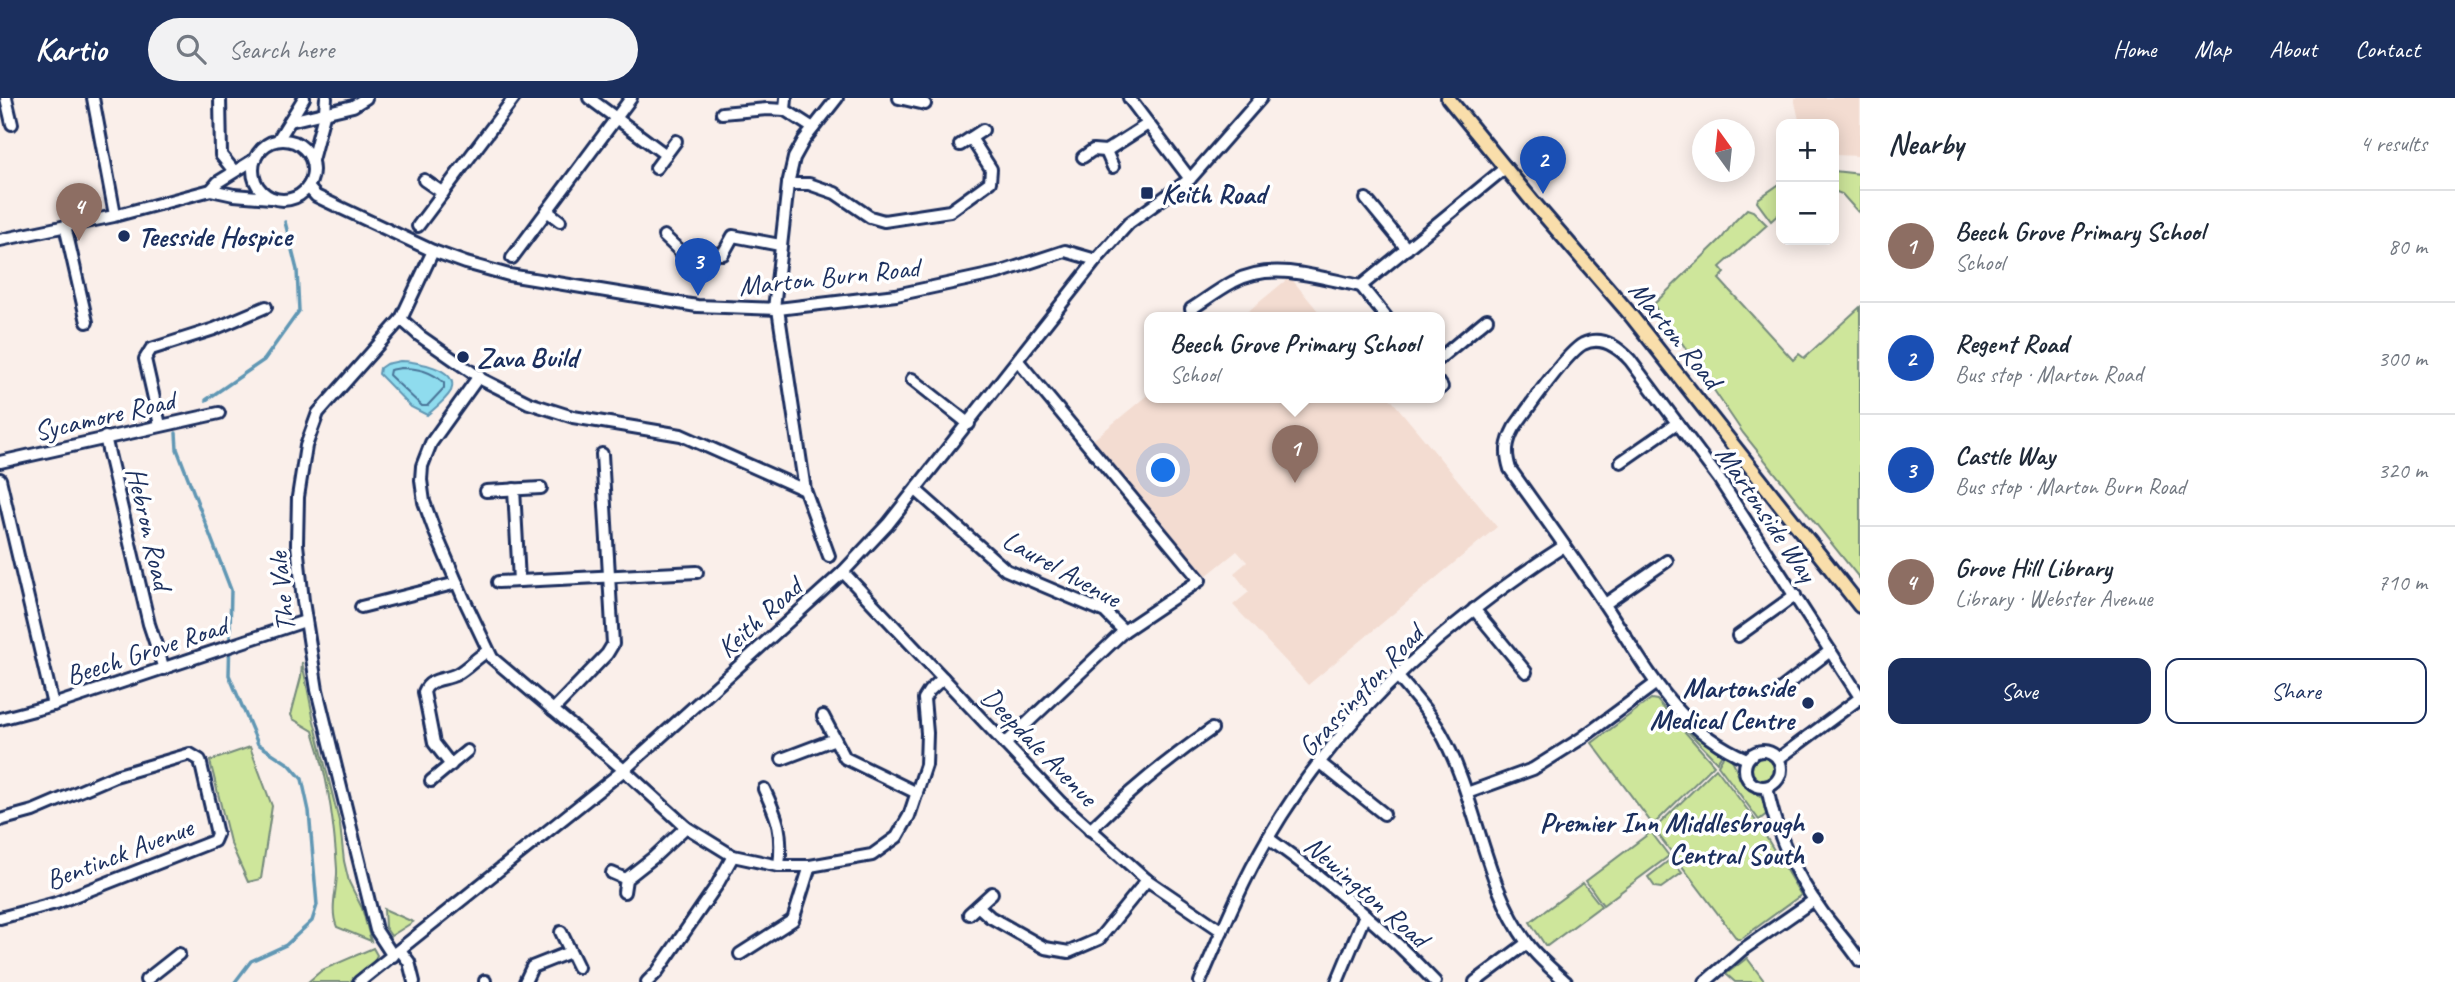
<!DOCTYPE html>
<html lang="en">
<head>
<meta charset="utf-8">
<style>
	body { margin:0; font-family:Caveat,sans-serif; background:#f2f2f3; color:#1f2937 }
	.controls { position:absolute; right:21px; top:21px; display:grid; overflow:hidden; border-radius:14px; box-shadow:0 4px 18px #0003 }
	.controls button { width:63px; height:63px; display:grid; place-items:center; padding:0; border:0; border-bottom:2px solid #e0e1e3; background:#fff; color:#1f2937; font:35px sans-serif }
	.compass { position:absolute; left:1692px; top:21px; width:63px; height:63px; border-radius:50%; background:#fff; box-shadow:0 4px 18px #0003; rotate:345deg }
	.you { position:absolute; left:1164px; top:373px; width:24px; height:24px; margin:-18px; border:5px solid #fff; border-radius:50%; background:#1a73e8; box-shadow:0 0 0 10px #1a73e833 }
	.badge { display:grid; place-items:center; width:46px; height:46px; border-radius:50%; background:#1b2f5e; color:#fff; font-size:23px; font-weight:700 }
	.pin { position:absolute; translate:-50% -58px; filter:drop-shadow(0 2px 4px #0008) }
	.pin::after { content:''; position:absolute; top:37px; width:24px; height:21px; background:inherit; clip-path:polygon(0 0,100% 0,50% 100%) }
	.popup { position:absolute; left:1144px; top:214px; width:301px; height:91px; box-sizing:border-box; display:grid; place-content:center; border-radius:14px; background:#fff; filter:drop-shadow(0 2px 5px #0005); font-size:23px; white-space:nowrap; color:#747a83 }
	.popup b { font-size:26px; color:#1f2937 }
	.popup::after { content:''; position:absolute; left:50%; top:100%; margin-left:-14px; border:14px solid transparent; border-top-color:#fff }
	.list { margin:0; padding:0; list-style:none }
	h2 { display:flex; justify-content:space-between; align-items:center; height:91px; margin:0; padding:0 28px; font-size:30px }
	h2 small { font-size:23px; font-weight:400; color:#747a83 }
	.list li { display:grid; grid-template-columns:46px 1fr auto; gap:21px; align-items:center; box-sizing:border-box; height:112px; padding:0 28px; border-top:2px solid #e0e1e3 }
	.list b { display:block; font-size:26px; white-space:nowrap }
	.list p { margin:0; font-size:23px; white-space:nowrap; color:#747a83 }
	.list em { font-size:23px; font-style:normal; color:#747a83 }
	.actions { display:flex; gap:14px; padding:21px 28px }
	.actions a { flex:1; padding:16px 0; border:2px solid #1b2f5e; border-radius:14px; text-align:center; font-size:24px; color:#1b2f5e }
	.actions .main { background:#1b2f5e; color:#fff }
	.icon { flex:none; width:38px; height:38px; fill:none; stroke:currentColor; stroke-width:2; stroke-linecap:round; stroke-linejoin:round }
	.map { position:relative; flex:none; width:1860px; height:884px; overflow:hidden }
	header { display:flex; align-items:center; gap:42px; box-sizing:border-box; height:98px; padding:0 35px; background:#1b2f5e; color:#fff }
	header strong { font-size:33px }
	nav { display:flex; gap:38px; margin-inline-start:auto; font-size:24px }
	.search { width:490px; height:63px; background:#f2f2f3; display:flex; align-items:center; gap:18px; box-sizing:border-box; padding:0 24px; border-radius:38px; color:#747a83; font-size:26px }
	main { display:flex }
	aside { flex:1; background:#fff }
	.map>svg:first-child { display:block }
	.built { fill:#f3dcd1 }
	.green { fill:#cee69b; stroke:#748a7c; stroke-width:2 }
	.water { fill:#8fdcee; stroke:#6197b4; stroke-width:2 }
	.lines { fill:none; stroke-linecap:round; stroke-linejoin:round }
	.shore { stroke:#497498; stroke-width:2 }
	.stream { stroke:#6197b4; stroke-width:3.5 }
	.minor-casing { stroke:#1b2f5e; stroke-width:16 }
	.major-casing { stroke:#1b2f5e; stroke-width:18 }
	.minor { stroke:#fff; stroke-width:10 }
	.major { stroke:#f9deab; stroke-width:12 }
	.poi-dot { fill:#1b2f5e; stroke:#fff; stroke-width:2.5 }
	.labels { text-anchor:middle; stroke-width:7; stroke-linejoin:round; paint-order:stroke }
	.poi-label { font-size:28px; font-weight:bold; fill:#1b2f5e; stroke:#fff; text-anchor:start }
	.street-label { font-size:28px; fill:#1b2f5e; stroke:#fff }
</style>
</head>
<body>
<header>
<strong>Kartio</strong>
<div class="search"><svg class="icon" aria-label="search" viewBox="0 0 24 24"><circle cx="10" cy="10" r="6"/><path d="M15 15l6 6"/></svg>Search here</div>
<nav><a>Home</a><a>Map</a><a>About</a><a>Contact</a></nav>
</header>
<main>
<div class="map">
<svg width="1860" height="884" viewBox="0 0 1860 884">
	<rect width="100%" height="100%" fill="#faefea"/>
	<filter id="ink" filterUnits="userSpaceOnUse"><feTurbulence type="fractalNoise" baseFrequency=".0143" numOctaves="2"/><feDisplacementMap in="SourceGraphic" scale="14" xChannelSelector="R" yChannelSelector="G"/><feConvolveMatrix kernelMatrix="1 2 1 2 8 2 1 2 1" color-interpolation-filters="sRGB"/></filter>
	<g filter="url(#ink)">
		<!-- built -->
		<g class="built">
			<path d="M1794 0H1860V58L1834 57V26H1800Z"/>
			<path d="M1290 179 1323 219H1241Z"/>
			<path d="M1150 295V299H1389L1497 429 1308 587 1233 507 1249 494 1234 475 1247 464 1237 453 1206 478 1093 342Z"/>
		</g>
		<!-- green -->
		<g class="green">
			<path d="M1834 73 1860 76V112L1858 114 1842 96 1834 93Z"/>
			<path d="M1781 85V114L1771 123 1757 104 1758 101Z"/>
			<path d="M1747 111 1753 113 1767 127 1720 169 1725 175 1719 181 1793 262 1799 256 1804 260 1860 209V481L1743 335 1680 242 1658 215 1654 206 1722 140 1734 124Z"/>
			<path d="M302 564 314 623 340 727 344 763 349 784 362 810 371 843 337 829C329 811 338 790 337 771 334 723 328 678 313 633L293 621 291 617 301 579Z"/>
			<path d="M1655 594 1723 654 1717 664 1676 621Z"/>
			<path d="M1651 601 1657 602 1714 667 1653 727 1592 645Z"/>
			<path d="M250 649 272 708 261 781 248 784 230 744 210 663Z"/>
			<path d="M1725 655C1737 663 1735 674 1742 685 1747 692 1756 693 1761 699 1764 703 1766 710 1768 715L1759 722 1718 667Z"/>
			<circle cx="1763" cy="671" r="14"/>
			<path d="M1716 670 1759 727 1801 797 1741 841H1737L1654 731Z"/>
			<path d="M1651 734 1669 758 1603 807 1586 783Z"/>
			<path d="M1671 761 1682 775 1661 790 1655 789 1648 779Z"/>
			<path d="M1583 785 1601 808 1547 848 1545 847 1530 824Z"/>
			<path d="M384 811 413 824 391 838 385 829Z"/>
			<path d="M373 850 377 857 373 866 350 884H308L322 872Z"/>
			<path d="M1747 860 1765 884H1735L1726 876Z"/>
		</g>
		<!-- water -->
		<path class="water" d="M400 263C413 263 461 270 451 293 446 302 435 310 427 317L411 309 379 276 380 270 386 266Z"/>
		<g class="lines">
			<!-- shore -->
			<path class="shore" d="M401 270C418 270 431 273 444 285V290L427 308H422L389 277 390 272Z"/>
			<!-- stream -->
			<g class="stream">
				<path d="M206 302 264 262 299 213 297 172 285 124"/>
				<path d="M176 335 177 351 231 492 229 577 258 646 290 667 302 681 309 713 317 807 312 823 286 847 251 863 235 884"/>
			</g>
			<!-- minor casing -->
			<g class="minor-casing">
				<g id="minor">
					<path d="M6 0 12 26"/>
					<path d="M93 0 115 117"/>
					<path d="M220 0 221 57 234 73"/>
					<path d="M589 0 666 57"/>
					<path d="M786 0 785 12 813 30"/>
					<path d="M899 0 925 6"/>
					<path d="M1129 0 1190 81"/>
					<path d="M722 15 767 11 785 12"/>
					<path d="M290 23 353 8 366 0"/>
					<circle cx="283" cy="72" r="30"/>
					<path d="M278 42 304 0"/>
					<path d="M960 47 983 32"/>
					<path d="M1106 53 1113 69"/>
					<path d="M1083 59 1093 52 1106 53 1148 26"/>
					<path d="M312 62 325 13 326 0"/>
					<path d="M656 70 676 43"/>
					<path d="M424 82 443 95"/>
					<path d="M788 86H809L835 95 870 119 884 123 950 113 990 84 991 71 971 40"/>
					<path d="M308 89 316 98 341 110 433 153 466 165 509 177 697 208 778 211 896 197 998 175 1065 153 1096 162"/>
					<path d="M211 92 218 84 255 61"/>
					<path d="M1366 101 1407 151"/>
					<path d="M547 113 560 123"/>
					<path d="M65 128 87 224"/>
					<path d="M418 128 514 0"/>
					<path d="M664 138 681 154 723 156 733 138 780 147"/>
					<path d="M0 142 114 118 211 92 234 97 271 100"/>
					<path d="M512 160 631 0"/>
					<path d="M1361 188 1386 219"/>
					<path d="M774 211 788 86 794 60 804 42 837 0"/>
					<path d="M778 211 805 392 829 458"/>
					<path d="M1191 211C1205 202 1218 192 1233 184 1272 162 1320 180 1361 188L1505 70"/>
					<path d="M401 221 420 238 483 282 529 305 573 319 681 337 805 392"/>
					<path d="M1440 260 1487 221"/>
					<path d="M479 278 431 345 422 368 421 382 424 404 435 434 463 499 492 560 624 672 686 729 733 758 779 768H810L872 757 897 739 909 718 926 667 927 635 924 601 929 593 943 580"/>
					<path d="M912 281 969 326"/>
					<path d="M1440 286 1442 289"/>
					<path d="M160 327 145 261 151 251 214 231 266 209"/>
					<path d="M105 339 149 526 164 571"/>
					<path d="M0 364 219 315"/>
					<path d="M1621 364 1677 325"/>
					<path d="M0 381 53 607"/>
					<path d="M514 391 519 483"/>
					<path d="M916 392 1006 472 1105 514 1124 533"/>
					<path d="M486 393 541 390"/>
					<path d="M843 474 1060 704 1147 782 1222 833"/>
					<path d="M498 484 697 474"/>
					<path d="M1605 506 1667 463"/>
					<path d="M361 509 457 485"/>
					<path d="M1474 511 1526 574"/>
					<path d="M1738 538 1795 497"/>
					<path d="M1397 578C1412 595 1428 613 1440 633 1478 700 1482 783 1528 846 1538 860 1553 872 1566 884"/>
					<path d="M1777 594 1830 553"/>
					<path d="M553 612 607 556 613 546 602 356"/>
					<path d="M823 618 845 660 917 695"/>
					<path d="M0 621 53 607 305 523"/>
					<path d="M1005 646 1124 533 1200 482 1018 263"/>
					<circle cx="1763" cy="671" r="18"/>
					<path d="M782 661 835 641"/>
					<path d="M1747 661C1675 631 1646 568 1605 507 1575 461 1542 416 1510 371 1505 355 1506 345 1514 330 1527 312 1566 255 1583 246 1601 237 1618 249 1630 262L1719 381 1860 599"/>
					<path d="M1778 661 1860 600"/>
					<path d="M1320 665 1384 716"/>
					<path d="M451 667 434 645 424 594C430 579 444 583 457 576 468 570 477 559 488 553"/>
					<path d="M431 683 467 653"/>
					<path d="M1767 689C1775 734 1796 778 1823 815 1835 831 1849 846 1860 863"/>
					<path d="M764 691C778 721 783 735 779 768"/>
					<path d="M1467 695 1533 671 1582 640 1655 586"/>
					<path d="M0 722 33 713 115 678 190 656 200 662 217 736 214 743 56 805 0 820"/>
					<path d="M1090 732C1130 692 1166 663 1212 631"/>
					<path d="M1268 740C1328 783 1384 830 1435 884"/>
					<path d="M612 775 626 781"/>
					<path d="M624 794 626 781 654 759 686 729"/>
					<path d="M978 808 990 819 1045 850 1069 854 1099 841 1147 782"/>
					<path d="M969 816 992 795"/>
					<path d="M561 834 578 869"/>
					<path d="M400 852 409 864 414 884"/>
					<path d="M740 856 793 822 810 768"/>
					<path d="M393 858 376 832 317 592 303 503 297 446 298 399 306 348 318 315 401 221 433 153"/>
					<path d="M146 882 179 856"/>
					<path d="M359 884 624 672 843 474 888 426 1096 162 1129 125 1190 81 1261 0"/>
					<path d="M485 884V883"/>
					<path d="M525 884 532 869 570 854"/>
					<path d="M647 884 657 874 717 787 733 758"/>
					<path d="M1200 884C1221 835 1241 786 1268 740 1339 618 1447 523 1564 448"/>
					<path d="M1337 884 1365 817"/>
					<path d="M1475 884 1527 845"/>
					<path d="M1705 884 1742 852 1814 802"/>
				</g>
			</g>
			<!-- major casing -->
			<g class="major-casing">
				<path id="major" d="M1448 0 1533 104 1629 215 1860 508"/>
			</g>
			<!-- minor -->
			<use href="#minor" class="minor"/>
			<!-- major -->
			<use href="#major" class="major"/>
		</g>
	</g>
	<!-- markers -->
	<g class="poi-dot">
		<rect x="1140" y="88" width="14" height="14" rx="3.5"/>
		<circle cx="124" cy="138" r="7"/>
		<circle cx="463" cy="259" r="7"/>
		<circle cx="1808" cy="605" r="7"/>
		<circle cx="1818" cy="740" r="7"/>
	</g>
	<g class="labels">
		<!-- poi labels -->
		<g class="poi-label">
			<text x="1161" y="105">Keith Road</text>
			<text x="138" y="148">Teesside Hospice</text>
			<text x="477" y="269">Zava Build</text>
			<text x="1794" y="599" text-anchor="end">Martonside<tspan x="1794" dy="32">Medical Centre</tspan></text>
			<text x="1804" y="734" text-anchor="end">Premier Inn Middlesbrough<tspan x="1804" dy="32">Central South</tspan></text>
		</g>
		<!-- street labels -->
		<g class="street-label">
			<text transform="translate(829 178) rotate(-6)" y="10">Marton Burn Road</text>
			<text transform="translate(1676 236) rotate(51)" y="10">Marton Road</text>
			<text transform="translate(104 317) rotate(-13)" y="10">Sycamore Road</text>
			<text transform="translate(1767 415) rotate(56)" y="10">Martonside Way</text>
			<text transform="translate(150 430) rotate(77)" y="10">Hebron Road</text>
			<text transform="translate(1062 470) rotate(29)" y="10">Laurel Avenue</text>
			<text transform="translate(281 494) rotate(-96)" y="10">The Vale</text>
			<text transform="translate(759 519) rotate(-42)" y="10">Keith Road</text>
			<text transform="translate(146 552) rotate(-18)" y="10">Beech Grove Road</text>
			<text transform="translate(1360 592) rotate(-47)" y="10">Grassington Road</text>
			<text transform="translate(1040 648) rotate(46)" y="10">Deepdale Avenue</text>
			<text transform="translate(119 755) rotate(-21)" y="10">Bentinck Avenue</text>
			<text transform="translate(1367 793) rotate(41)" y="10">Newington Road</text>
		</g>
	</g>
</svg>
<div class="controls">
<button>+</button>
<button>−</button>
</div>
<svg class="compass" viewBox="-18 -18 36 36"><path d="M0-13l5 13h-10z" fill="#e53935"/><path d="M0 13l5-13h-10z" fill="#747a83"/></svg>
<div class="you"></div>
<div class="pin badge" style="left:1295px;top:385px;background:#8d6e63">1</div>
<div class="popup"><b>Beech Grove Primary School</b>School</div>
<div class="pin badge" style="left:1543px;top:96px;background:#1a4fb4">2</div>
<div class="pin badge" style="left:698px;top:198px;background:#1a4fb4">3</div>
<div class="pin badge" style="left:79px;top:143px;background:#8d6e63">4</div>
</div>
<aside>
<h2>Nearby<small>4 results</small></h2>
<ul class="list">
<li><span class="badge" style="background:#8d6e63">1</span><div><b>Beech Grove Primary School</b><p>School</p></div><em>80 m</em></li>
<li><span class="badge" style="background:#1a4fb4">2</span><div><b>Regent Road</b><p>Bus stop · Marton Road</p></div><em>300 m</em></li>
<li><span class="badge" style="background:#1a4fb4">3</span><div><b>Castle Way</b><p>Bus stop · Marton Burn Road</p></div><em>320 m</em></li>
<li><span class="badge" style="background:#8d6e63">4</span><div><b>Grove Hill Library</b><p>Library · Webster Avenue</p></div><em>710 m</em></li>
</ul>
<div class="actions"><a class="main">Save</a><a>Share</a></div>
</aside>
</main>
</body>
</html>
